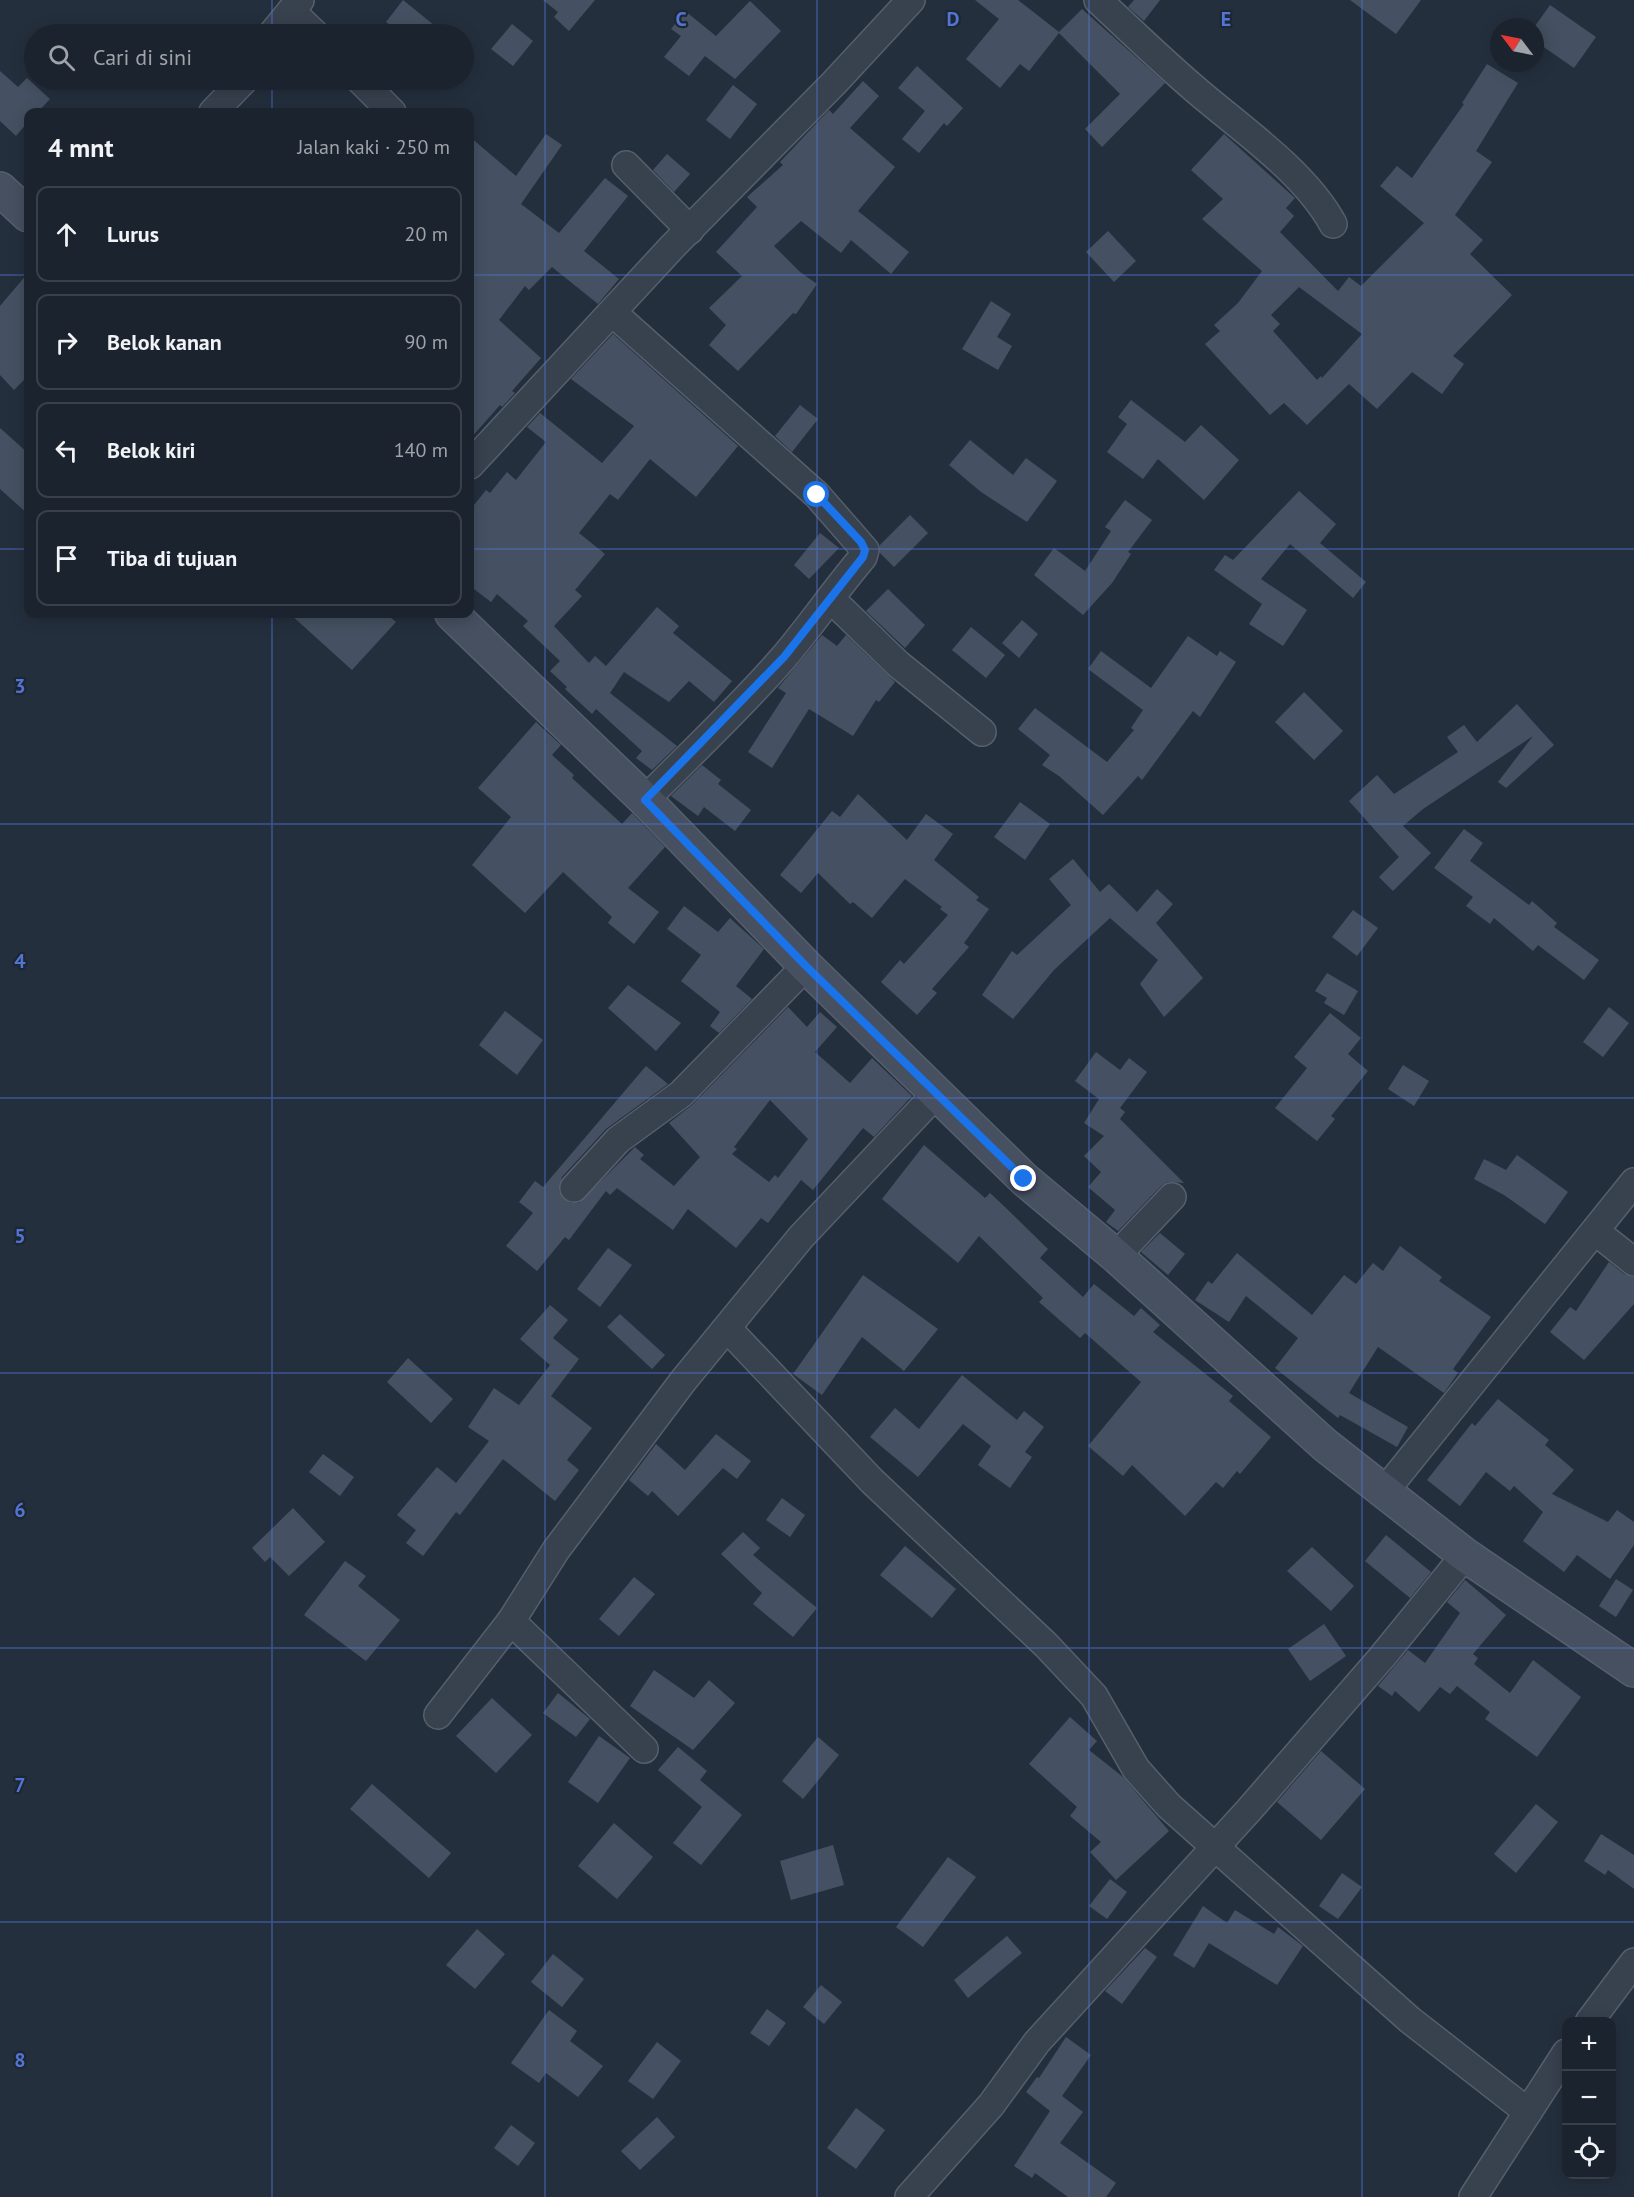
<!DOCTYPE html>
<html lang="id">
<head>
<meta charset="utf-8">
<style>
	body { margin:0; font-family:"PT Sans",sans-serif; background:#242b36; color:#f1f3f6 }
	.controls { position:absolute; right:18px; bottom:18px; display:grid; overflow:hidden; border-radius:12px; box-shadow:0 3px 15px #0003 }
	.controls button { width:54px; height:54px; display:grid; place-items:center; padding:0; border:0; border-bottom:2px solid #39404a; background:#1b232e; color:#f1f3f6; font:30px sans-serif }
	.compass { position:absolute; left:1490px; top:18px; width:54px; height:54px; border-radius:50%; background:#1b232e; box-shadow:0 3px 15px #0003; rotate:302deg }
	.stop { position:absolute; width:18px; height:18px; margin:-14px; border:4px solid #1a73e8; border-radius:50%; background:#fff }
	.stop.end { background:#1a73e8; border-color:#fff; box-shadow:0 2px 6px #0008 }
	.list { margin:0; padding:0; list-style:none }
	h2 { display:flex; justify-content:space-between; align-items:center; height:78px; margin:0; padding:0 24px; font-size:26px }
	h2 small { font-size:20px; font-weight:400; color:#a0a4aa }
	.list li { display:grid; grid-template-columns:39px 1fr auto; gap:18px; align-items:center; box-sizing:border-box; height:96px; margin:0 12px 12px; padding:0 12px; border:2px solid #39404a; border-radius:12px }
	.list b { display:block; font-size:22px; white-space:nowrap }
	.list em { font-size:20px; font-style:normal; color:#a0a4aa }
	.icon { flex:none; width:33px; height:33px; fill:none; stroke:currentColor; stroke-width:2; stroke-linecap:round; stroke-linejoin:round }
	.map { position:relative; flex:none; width:1634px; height:2197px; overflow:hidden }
	.search { position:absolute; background:#1b232e; box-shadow:0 3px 15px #0003; left:24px; top:24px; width:450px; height:66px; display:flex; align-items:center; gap:15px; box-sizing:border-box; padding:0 21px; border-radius:33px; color:#a0a4aa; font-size:22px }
	.panel { position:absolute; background:#1b232e; box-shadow:0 3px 15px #0003; left:24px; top:108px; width:450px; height:510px; border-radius:12px }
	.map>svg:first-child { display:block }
	.building { fill:#455162; fill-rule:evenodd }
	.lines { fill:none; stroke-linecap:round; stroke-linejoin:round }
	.street-casing { stroke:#565f6c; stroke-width:30 }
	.secondary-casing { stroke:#565f6c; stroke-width:36 }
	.street { stroke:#38414e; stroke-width:27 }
	.secondary { stroke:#465061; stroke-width:33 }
	.route { stroke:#1a73e8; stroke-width:8 }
	.grid { fill:none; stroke:#5274d3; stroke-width:1.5; stroke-opacity:0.55 }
	.grid-label { font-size:20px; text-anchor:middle; font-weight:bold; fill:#5274d3; stroke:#1d2633; stroke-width:4.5; stroke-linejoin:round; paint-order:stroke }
</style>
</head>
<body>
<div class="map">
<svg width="1634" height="2197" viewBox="0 0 1634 2197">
	<rect width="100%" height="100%" fill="#242f3e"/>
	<!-- building -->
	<g class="building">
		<path d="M403 0 445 34H402L386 22Z"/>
		<path d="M543 0H595L569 31 554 17 558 12Z"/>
		<path d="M975 0H1018L1059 32 1082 9 1165 83 1102 147 1085 129 1120 94 1059 33 1029 71 1020 64 1000 88 966 59 999 19Z"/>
		<path d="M1134 0H1160L1144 21 1128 7Z"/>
		<path d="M1350 0H1421L1396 34Z"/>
		<path d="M750 1 781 31 735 79 705 56 689 76 664 57 681 36 671 29 685 11 716 36Z"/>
		<path d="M1550 5 1596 37 1574 68 1535 41V26Z"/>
		<path d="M512 24 533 41 513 66 491 49Z"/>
		<path d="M1487 64 1518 83 1476 151 1492 162 1455 215 1483 240 1470 254 1512 295 1453 356 1464 364 1442 394 1412 372 1377 409 1349 384 1307 425 1284 403 1270 415 1205 344 1220 331 1214 325 1238 303 1262 271 1202 219 1223 199 1191 170 1224 134 1295 198 1286 208 1294 216 1280 232 1338 291 1349 277 1361 286 1424 223 1380 186 1397 166 1412 178 1464 104 1462 103ZM1299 287 1362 334 1322 378 1321 376 1317 380 1273 331 1280 324 1271 315Z"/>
		<path d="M917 66 963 108 947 126 944 123 919 153 902 139 925 111 898 88Z"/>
		<path d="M0 71 18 87 27 78 50 99 38 112H28V122L16 136 0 121Z"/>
		<path d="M863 81 879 96 850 128 895 167 858 211 909 252 891 274 851 240 841 253 801 221 774 246 800 272 817 284 796 314 793 313 738 371 709 345 726 325 709 308 742 276 716 252 757 207 747 197 783 165 780 162 829 110 833 114Z"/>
		<path d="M733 85 757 104 730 139 706 120Z"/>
		<path d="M546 134 562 145 521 204 559 233 605 178 628 196 584 251 619 279 598 304 552 267 529 290 525 286 499 320 541 358 512 391 515 393 502 407 500 405 470 439V137L516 176Z"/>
		<path d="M667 154 690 174 674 192 653 170Z"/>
		<path d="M1108 231 1136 261 1114 282 1086 252Z"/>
		<path d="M28 273V376L14 390 0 375V306Z"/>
		<path d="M991 301 1011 314 997 337 1012 346 998 370 962 349Z"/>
		<path d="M613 334 738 446 696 497 650 459 618 500 610 494 579 533 605 554 575 590 582 596 554 626 589 663 595 656 606 666 657 607 679 626 673 633 732 681 714 702 689 681 669 702 624 672 610 693 677 746 652 770 636 758 642 751 596 709 592 714 565 689 567 687 550 671 560 661 523 626 528 621 497 594 491 602 470 586V510L486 490 490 493 507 472 516 480 546 442 527 427 540 413 602 463 634 426 571 379Z"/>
		<path d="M1131 400 1185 442 1201 425 1239 460 1204 500 1158 459 1143 479 1107 452 1127 424 1118 417Z"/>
		<path d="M800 405 818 419 792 452 775 436Z"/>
		<path d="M0 428 28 453V514L0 489Z"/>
		<path d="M970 440 1013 475 1026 458 1057 481 1027 522 981 492 949 465Z"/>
		<path d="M1299 491 1336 524 1320 543 1366 582 1353 598 1290 544 1261 579 1307 610 1283 646 1249 624 1262 604 1214 570 1225 555 1233 560Z"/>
		<path d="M1125 500 1152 520 1128 552 1131 554 1112 583 1083 615 1034 575 1054 548 1085 571 1111 531 1105 527Z"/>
		<path d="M910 515 928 533 894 567 880 553V545Z"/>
		<path d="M820 533 839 548 809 579 794 565Z"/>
		<path d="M888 589 925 625 905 648 866 611Z"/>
		<path d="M290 614H386L396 622 352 670Z"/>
		<path d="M1022 620 1038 634 1019 658 1002 643Z"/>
		<path d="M971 627 1005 655 986 678 952 650Z"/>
		<path d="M822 635 837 646 846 635 895 682 879 702 876 700 853 736 809 709 772 768 748 752 786 693 778 688Z"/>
		<path d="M1188 636 1217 656 1220 651 1236 662 1200 717 1193 711 1142 780 1138 776 1103 815 1059 776 1042 765 1050 755 1018 729 1035 708 1107 762 1134 730 1131 728 1143 710 1088 669 1101 651 1151 688Z"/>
		<path d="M1304 692 1343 731 1314 760 1275 722Z"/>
		<path d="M1517 704 1554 745 1506 788 1498 782 1533 736 1423 809 1403 826 1431 853 1393 891 1379 877 1399 857 1349 801 1377 775 1394 794 1458 752 1447 737 1464 725 1477 742Z"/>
		<path d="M536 722 561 745 552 755 574 775 572 778 622 824 632 813 665 847 628 888 659 912 634 944 608 923 612 917 563 872 525 913 472 865 511 817 478 788Z"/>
		<path d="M702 765 721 780 718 784 751 810 735 831 704 807 698 816 671 796Z"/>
		<path d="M858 794 907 840 926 814 953 834 934 860 979 897 976 900 989 909 964 943 969 947 932 989 937 993 917 1015 881 982 900 960 904 964 948 915 940 909 942 907 905 879 872 918 853 902 850 904 818 873 801 893 780 875 832 811 840 817Z"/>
		<path d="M1020 802 1050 824 1025 860 994 837Z"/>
		<path d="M1464 829 1483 843 1470 861 1529 905 1532 901 1557 923 1554 927 1599 960 1584 980 1538 945 1533 951 1494 918 1490 924 1466 906 1473 897 1434 868Z"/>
		<path d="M1073 859 1100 892 1109 884 1137 912 1157 889 1173 904 1156 923 1203 978 1164 1017 1140 984 1158 960 1110 918 1054 970 1013 1019 982 995 1012 951 1017 955 1071 905 1049 879Z"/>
		<path d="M684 906 718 932 730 918 764 949 736 986 752 999 719 1033 710 1026 720 1012 681 981 701 955 667 929Z"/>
		<path d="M1353 910 1378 928 1357 956 1332 937Z"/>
		<path d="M1327 973 1358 991 1344 1015 1324 1003 1327 998 1315 991Z"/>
		<path d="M628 985 681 1023 656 1051 608 1008Z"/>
		<path d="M788 1007 807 1027 820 1012 837 1027 815 1052 850 1083 872 1058 912 1096 874 1137 863 1128 813 1190 801 1180 768 1223 761 1218 736 1248 688 1209 673 1230 617 1188 610 1195 606 1191 569 1240 565 1237 537 1271 506 1246 533 1213 519 1202 535 1181 543 1187 646 1066 668 1084 606 1129 562 1177 559 1192 570 1203H579L635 1147 644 1155 640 1159 674 1186 700 1157 669 1123 692 1105ZM770 1100 808 1139 778 1178 775 1175 769 1182 732 1154 737 1149 734 1147Z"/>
		<path d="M1609 1007 1629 1023 1603 1057 1583 1042Z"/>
		<path d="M505 1011 543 1040 517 1075 479 1045Z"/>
		<path d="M1330 1013 1361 1038 1348 1054 1368 1071 1331 1116 1335 1119 1317 1141 1275 1108 1307 1068 1294 1057Z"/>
		<path d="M1096 1052 1120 1070 1129 1058 1147 1072 1120 1108 1125 1112 1120 1119 1184 1183 1168 1182 1161 1186 1118 1231 1106 1222 1115 1210 1088 1187 1101 1172 1084 1156 1104 1136 1084 1123 1099 1099 1075 1081Z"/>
		<path d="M1403 1065 1429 1081 1414 1106 1388 1089Z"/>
		<path d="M924 1145 985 1198 990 1193 1006 1208 1048 1249 1040 1258 1083 1297 1094 1284 1134 1316 1141 1308 1160 1325 1153 1332 1233 1396 1229 1401 1271 1437 1240 1474 1237 1471 1223 1488 1216 1482 1185 1516 1132 1465 1123 1476 1088 1446 1141 1382 1085 1333 1080 1338 1039 1302 1043 1298 979 1236 958 1263 882 1199Z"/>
		<path d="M1517 1155 1568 1192 1545 1224 1504 1195 1474 1179 1484 1159 1506 1170Z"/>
		<path d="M1160 1233 1185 1254 1168 1275 1141 1252Z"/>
		<path d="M1400 1246 1442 1277 1439 1281 1491 1317 1453 1369 1458 1373 1444 1393 1378 1347 1349 1393 1408 1427 1397 1447 1340 1415 1338 1418 1275 1368 1298 1338 1246 1296 1229 1322 1195 1300 1208 1281 1212 1284 1237 1253 1312 1315 1344 1275 1356 1284 1373 1263 1383 1271Z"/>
		<path d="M608 1248 632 1265 600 1307 577 1289Z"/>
		<path d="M1609 1262 1624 1274 1634 1277V1304L1584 1360 1550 1332 1570 1307 1576 1311Z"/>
		<path d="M863 1275 938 1329 904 1371 862 1337 822 1395 793 1374Z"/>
		<path d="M550 1305 568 1320 553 1338 579 1359 551 1396 592 1428 567 1460 579 1470 555 1501 503 1459 460 1515 456 1512 423 1556 406 1543 416 1530 397 1515 437 1467 456 1483 489 1441 468 1427 494 1388 519 1405 550 1365 520 1339Z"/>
		<path d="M620 1314 665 1355 652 1369 607 1327Z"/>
		<path d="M408 1358 453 1399 431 1423 387 1382Z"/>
		<path d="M962 1375 1017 1420 1024 1411 1044 1427 1025 1452 1032 1457 1010 1488 978 1465 991 1446 963 1424 918 1477 870 1437 895 1408 919 1429Z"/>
		<path d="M1498 1399 1549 1440 1545 1445 1574 1470 1552 1494 1608 1522 1617 1510 1634 1522V1545L1610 1579 1577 1555 1564 1572 1523 1541 1543 1512 1514 1486 1510 1491 1486 1472 1460 1506 1427 1480 1472 1423 1475 1426Z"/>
		<path d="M716 1434 751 1461 737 1479 723 1468 678 1516 652 1491 648 1496 629 1480 656 1444 685 1470Z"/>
		<path d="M323 1454 354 1477 340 1496 309 1472Z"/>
		<path d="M782 1498 805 1515 790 1537 766 1520Z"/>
		<path d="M293 1508 325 1542 289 1576 270 1557 265 1562 252 1548Z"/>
		<path d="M743 1532 760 1548 753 1555 817 1608 793 1637 753 1604 762 1593 721 1554Z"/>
		<path d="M1386 1535 1431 1572 1410 1598 1365 1561Z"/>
		<path d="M905 1546 956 1589 932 1618 880 1575Z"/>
		<path d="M1312 1547 1354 1586 1331 1611 1287 1571Z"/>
		<path d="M345 1561 366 1576 358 1586 400 1620 366 1661 304 1615Z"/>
		<path d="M634 1577 655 1594 619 1636 599 1619Z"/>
		<path d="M1616 1579 1633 1590 1616 1617 1599 1606Z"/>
		<path d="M1465 1580 1506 1615 1473 1654 1478 1658 1474 1664 1510 1693 1533 1660 1581 1697 1537 1757 1485 1719 1490 1712 1457 1686 1450 1694 1440 1687 1419 1712 1395 1691 1392 1696 1378 1686 1408 1650 1425 1663 1460 1613 1447 1602Z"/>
		<path d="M1324 1624 1346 1656 1310 1681 1288 1649Z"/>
		<path d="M654 1670 694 1698 709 1680 735 1703 693 1750 630 1706Z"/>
		<path d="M558 1693 590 1719 576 1737 543 1713Z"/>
		<path d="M492 1698 532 1735 496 1773 456 1736Z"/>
		<path d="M1070 1717 1097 1741 1089 1750 1123 1777 1169 1831 1116 1880 1090 1852 1101 1842 1070 1816 1077 1807 1029 1764Z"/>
		<path d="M599 1736 630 1758 598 1803 568 1782Z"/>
		<path d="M818 1737 839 1755 803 1799 782 1781Z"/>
		<path d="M678 1747 707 1771 700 1780 742 1815 701 1865 673 1843 702 1807 658 1770Z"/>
		<path d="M1321 1751 1365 1789 1321 1840 1277 1802Z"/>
		<path d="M372 1784 451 1853 429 1878 350 1809Z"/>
		<path d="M1536 1804 1558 1822 1516 1873 1494 1854Z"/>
		<path d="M614 1823 653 1857 617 1899 578 1866Z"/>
		<path d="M1601 1834 1634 1855V1889L1608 1870 1605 1875 1584 1861Z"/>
		<path d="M833 1845 844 1885 791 1900 780 1861Z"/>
		<path d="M948 1857 976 1877 923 1947 896 1927Z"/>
		<path d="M1342 1873 1362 1887 1338 1919 1319 1906Z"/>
		<path d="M1110 1879 1127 1892 1107 1919 1089 1906Z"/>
		<path d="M1203 1906 1227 1923 1235 1910 1274 1934 1278 1927 1303 1946 1277 1985 1209 1943 1194 1968 1173 1955Z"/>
		<path d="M477 1929 505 1954 475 1989 446 1965Z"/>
		<path d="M1007 1936 1022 1953 968 1998 954 1980Z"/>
		<path d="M1145 1948 1157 1957 1122 2004 1105 1991Z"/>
		<path d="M553 1954 584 1979 562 2007 531 1982Z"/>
		<path d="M821 1985 842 2002 824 2024 803 2007Z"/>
		<path d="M767 2009 786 2023 769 2046 750 2033Z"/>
		<path d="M549 2010 577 2031 570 2041 603 2066 578 2097 546 2073 539 2083 511 2063Z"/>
		<path d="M1066 2037 1091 2055 1062 2096 1083 2112 1060 2143 1116 2183 1106 2197H1068L1035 2173 1032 2178 1014 2166 1050 2111 1026 2092 1037 2077 1039 2078Z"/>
		<path d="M657 2042 681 2061 653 2099 628 2081Z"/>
		<path d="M856 2108 885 2130 856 2169 827 2148Z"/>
		<path d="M657 2117 675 2137 640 2170 621 2151Z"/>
		<path d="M511 2125 535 2143 518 2166 494 2148Z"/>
	</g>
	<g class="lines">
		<!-- street casing -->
		<g class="street-casing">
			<g id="street">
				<path d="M1098 0C1130 30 1162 61 1196 90 1240 128 1305 172 1333 224"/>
				<path d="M291 11 315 34"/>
				<path d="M272 34 300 0"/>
				<path d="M360 80 392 112"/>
				<path d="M213 112 244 80"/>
				<path d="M626 165 690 230"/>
				<path d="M613 313 817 495 865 550 863 557C835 590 812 624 784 657 741 707 691 753 645 800"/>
				<path d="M470 465 673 246 834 83 911 0"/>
				<path d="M832 600 898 664 982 732"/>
				<path d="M574 1188 618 1140 681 1094 806 966"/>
				<path d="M1595 1231 1634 1262"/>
				<path d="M1116 1256 1172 1197"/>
				<path d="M727 1328 872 1481 1046 1645 1094 1696 1136 1769 1169 1806 1410 2020 1528 2112"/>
				<path d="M1384 1492 1634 1182"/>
				<path d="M511 1621 644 1749"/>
				<path d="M438 1715 511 1621 556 1550 683 1381 801 1237 936 1094"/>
				<path d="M1589 2022 1634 1962"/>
				<path d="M909 2197 991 2105 1037 2042 1249 1810 1382 1657 1465 1555"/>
				<path d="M1473 2197 1566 2053"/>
			</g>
		</g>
		<!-- secondary casing -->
		<g class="secondary-casing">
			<g id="secondary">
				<path d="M0 189 28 215"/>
				<path d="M452 614 645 800 806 966 1024 1179 1116 1256 1325 1445 1465 1555 1634 1670"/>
			</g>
		</g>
		<!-- street -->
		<use href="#street" class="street"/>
		<!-- secondary -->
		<use href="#secondary" class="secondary"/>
	</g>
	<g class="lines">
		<!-- route -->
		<path class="route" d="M817 495 861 542 865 550 863 557 784 657 645 800 806 966 1024 1179"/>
	</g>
	<!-- grid -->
	<path class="grid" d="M272 0V34M545 0V2197M817 0V2197M1089 0V2197M1362 0V2197M272 80V112M0 275H28M470 275H1634M0 549H28M470 549H1634M272 614V2197M0 824H1634M0 1098H1634M0 1373H1634M0 1648H1634M0 1922H1634"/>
	<g class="grid-label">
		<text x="681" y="26">C</text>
		<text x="953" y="26">D</text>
		<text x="1226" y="26">E</text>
		<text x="20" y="693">3</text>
		<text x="20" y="968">4</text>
		<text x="20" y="1243">5</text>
		<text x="20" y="1517">6</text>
		<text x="20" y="1792">7</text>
		<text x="20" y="2067">8</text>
	</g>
</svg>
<div class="controls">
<button>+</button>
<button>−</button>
<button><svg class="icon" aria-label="locate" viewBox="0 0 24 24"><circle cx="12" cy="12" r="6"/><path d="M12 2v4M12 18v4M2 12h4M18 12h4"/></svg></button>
</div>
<svg class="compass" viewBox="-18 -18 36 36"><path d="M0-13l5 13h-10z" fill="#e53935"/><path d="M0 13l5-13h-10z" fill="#a0a4aa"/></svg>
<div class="stop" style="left:817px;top:495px"></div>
<div class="stop end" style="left:1024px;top:1179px"></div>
<div class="search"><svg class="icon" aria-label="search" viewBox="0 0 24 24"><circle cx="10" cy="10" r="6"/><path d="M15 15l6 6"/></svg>Cari di sini</div>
<section class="panel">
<h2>4 mnt<small>Jalan kaki · 250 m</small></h2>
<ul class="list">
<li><svg class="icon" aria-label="ahead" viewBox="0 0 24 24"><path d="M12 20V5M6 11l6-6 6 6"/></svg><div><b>Lurus</b></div><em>20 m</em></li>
<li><svg class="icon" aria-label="right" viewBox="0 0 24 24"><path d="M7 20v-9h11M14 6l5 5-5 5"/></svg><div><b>Belok kanan</b></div><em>90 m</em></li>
<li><svg class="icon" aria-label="left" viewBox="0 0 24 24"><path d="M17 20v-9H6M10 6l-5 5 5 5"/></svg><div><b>Belok kiri</b></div><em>140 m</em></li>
<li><svg class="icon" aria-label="arrive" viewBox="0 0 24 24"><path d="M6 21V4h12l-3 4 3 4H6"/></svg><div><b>Tiba di tujuan</b></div></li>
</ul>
</section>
</div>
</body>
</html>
